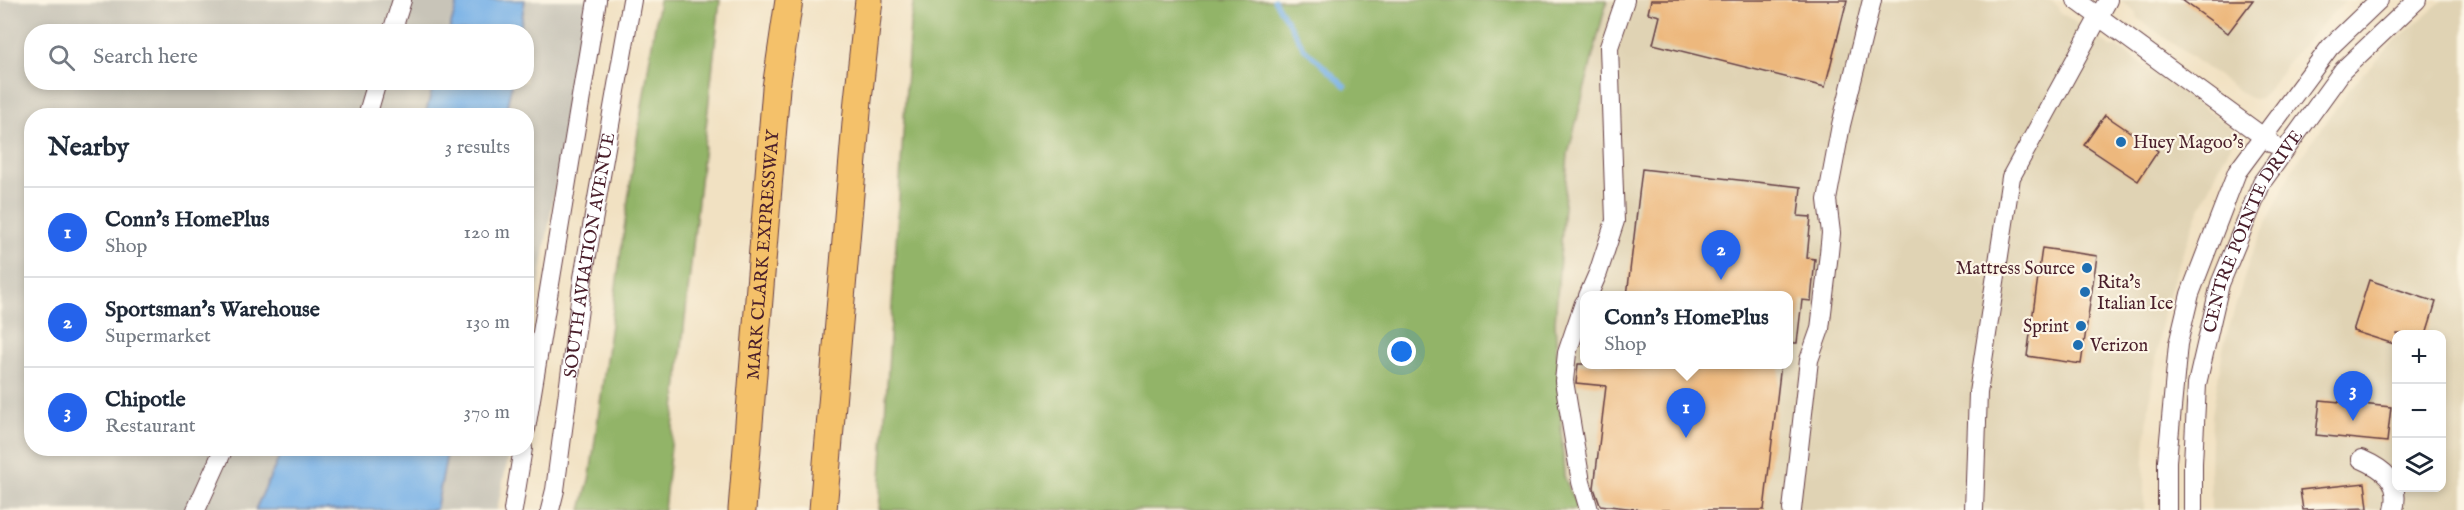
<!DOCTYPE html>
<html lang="en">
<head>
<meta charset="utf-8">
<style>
	body { margin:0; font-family:"IM FELL English",serif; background:#f2f2f3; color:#1f2937 }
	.controls { position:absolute; right:18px; bottom:18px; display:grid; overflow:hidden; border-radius:12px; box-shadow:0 3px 9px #0003 }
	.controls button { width:54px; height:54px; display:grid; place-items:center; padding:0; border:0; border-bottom:2px solid #e0e1e3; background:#fff; color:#1f2937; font:30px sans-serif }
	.you { position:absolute; left:1402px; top:352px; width:21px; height:21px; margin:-15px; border:4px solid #fff; border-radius:50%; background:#1a73e8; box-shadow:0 0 0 9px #1a73e833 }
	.badge { display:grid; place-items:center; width:39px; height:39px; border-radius:50%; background:#2563eb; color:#fff; font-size:20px; font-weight:700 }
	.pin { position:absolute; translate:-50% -50px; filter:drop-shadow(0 2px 3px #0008) }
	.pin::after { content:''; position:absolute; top:32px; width:21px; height:18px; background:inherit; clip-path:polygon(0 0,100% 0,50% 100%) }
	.popup { position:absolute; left:1580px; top:291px; width:213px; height:78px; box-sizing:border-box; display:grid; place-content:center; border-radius:12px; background:#fff; filter:drop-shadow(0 2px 4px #0005); font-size:20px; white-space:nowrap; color:#747a83 }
	.popup b { font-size:22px; color:#1f2937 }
	.popup::after { content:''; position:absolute; left:50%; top:100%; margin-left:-12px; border:12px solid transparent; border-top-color:#fff }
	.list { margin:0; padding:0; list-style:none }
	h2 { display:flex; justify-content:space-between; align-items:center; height:78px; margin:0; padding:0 24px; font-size:26px }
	h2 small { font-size:20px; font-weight:400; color:#747a83 }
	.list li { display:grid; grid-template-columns:39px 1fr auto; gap:18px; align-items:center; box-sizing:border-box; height:90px; padding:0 24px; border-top:2px solid #e0e1e3 }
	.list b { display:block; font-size:22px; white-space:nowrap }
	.list p { margin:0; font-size:20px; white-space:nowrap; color:#747a83 }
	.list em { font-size:20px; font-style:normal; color:#747a83 }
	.icon { flex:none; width:33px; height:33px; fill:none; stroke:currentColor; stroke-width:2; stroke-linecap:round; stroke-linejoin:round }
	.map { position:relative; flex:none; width:2464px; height:510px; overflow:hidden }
	.search { position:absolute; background:#fff; box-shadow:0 3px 9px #0003; left:24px; top:24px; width:510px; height:66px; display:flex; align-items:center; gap:15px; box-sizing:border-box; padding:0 21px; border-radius:24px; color:#747a83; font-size:22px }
	.panel { position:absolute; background:#fff; box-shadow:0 3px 9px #0003; left:24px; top:108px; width:510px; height:348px; border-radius:24px }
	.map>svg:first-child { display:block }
	.built { fill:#e0d3b4; fill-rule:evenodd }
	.industrial { fill:#c8c4b8; fill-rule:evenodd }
	.forest { fill:#92b468; stroke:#6e6a4a; stroke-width:1.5 }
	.water { fill:#77b1e7; stroke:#606889; stroke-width:1.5 }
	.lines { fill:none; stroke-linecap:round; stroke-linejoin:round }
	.stream { stroke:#77b1e7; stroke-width:5 }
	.building { fill:#edb87d }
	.minor-casing { stroke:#633c42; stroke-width:20 }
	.highway-casing { stroke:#633c42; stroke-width:29 }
	.minor { stroke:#fff; stroke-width:18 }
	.highway { stroke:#f4c16a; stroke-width:27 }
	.poi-dot { fill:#1f6fb2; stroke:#fcf5e5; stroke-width:2 }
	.labels { text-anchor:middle; stroke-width:4.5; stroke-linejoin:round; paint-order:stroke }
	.poi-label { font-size:18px; fill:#4a1f2b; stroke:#fcf5e5; text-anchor:start }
	.street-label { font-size:18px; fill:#4a1f2b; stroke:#fcf5e5 }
</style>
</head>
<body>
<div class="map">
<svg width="2464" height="510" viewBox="0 0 2464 510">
	<rect width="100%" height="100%" fill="#fcf5e5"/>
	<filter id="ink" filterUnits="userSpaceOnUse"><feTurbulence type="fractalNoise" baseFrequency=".0167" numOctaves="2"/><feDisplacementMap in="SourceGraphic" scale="12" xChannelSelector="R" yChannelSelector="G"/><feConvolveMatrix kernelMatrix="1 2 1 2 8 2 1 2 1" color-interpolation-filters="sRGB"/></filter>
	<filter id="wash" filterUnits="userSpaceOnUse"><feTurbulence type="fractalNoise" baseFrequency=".008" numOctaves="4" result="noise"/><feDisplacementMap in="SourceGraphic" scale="24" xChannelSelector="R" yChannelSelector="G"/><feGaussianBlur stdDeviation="1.35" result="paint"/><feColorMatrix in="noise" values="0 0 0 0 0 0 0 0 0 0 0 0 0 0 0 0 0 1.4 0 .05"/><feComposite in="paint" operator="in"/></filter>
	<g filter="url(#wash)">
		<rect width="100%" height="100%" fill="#f1e1c2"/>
		<!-- built -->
		<g class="built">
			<path d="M1607 0H2049L2057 5 2059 11 2111 47H2118L2229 126 2234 130 2233 142 2222 161 2195 220 2175 274 2162 321 2149 405 2144 460V510H1578L1564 476 1555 322 1568 154ZM1584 296H1788V364H1584Z"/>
			<path d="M2120 0H2345L2291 58 2267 92 2261 98 2254 99 2246 96 2137 18 2136 12Z"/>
			<path d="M2444 0H2464V510H2211L2210 469 2212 415 2224 344 2250 258 2293 168 2351 87 2396 40ZM2396 334H2442V488H2396Z"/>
		</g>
		<!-- industrial -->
		<path class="industrial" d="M0 0H587L527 353 526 116H32V448L510 449 497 510H0ZM32 32H526V82H32Z"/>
		<!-- forest -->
		<g class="forest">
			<path d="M659 0H720L664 510H581L590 476 633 164Z"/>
			<path d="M914 0H1607L1568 154 1555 322 1564 476 1578 510H879L910 24Z"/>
		</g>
		<!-- water -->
		<g class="water">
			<path d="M458 0H525L520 31H449Z"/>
			<path d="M434 83H512L505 115H425Z"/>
			<path d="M283 449V448L448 449 436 510H255Z"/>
		</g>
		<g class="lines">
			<!-- stream -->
			<path class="stream" d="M1274 0 1304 48 1345 86"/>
		</g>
		<g id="blocks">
			<!-- building -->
			<g class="building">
				<path d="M1651 0H1847L1825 87 1653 44 1660 16 1648 13Z"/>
				<path d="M2182 0H2253L2228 33Z"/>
				<path d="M2105 115 2158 151 2138 181 2084 145Z"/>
				<path d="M1642 169 1801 187 1798 216 1811 217 1807 258 1815 259 1811 301 1802 300 1797 343H1788V296H1627Z"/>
				<path d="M2042 248 2097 256 2081 364 2027 356Z"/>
				<path d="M2369 280 2436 302 2426 334H2397V345L2353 331Z"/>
				<path d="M1578 364H1781L1764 510H1645L1600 505 1594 488 1606 386 1576 383Z"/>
				<path d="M2320 400 2391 407 2387 442 2316 435Z"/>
				<path d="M2365 483 2368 508 2303 510 2300 490Z"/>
			</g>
		</g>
	</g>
	<g filter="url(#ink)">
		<use href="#blocks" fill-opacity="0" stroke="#633c42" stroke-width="1.5"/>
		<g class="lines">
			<!-- minor casing -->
			<g class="minor-casing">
				<g id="minor">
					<path d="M2076 0 2273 144"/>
					<path d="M392 32 402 0"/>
					<path d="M367 116 377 82"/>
					<path d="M1588 296 1598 273 1615 221 1609 47 1625 0"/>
					<path d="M1584 303 1567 353 1564 381 1581 482 1589 510"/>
					<path d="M526 429 597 0"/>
					<path d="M2361 459C2384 469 2401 481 2394 510"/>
					<path d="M196 510 224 448"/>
					<path d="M513 510 523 448"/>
					<path id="s1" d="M550 510 555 490 583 278 632 0"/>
					<path d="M1792 510 1809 360 1820 329 1829 253 1831 233 1827 200 1841 125 1872 0"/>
					<path d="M1974 510 1978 393 2011 177 2108 0"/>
					<path d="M2167 510V461L2178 344 2190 294 2237 172 2330 47 2379 0"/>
					<path id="s2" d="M2193 510V463L2197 384 2220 284 2262 182 2343 70 2417 0"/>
				</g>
			</g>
			<!-- highway casing -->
			<g class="highway-casing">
				<g id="highway">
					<path id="s3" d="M742 510 776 88 789 0"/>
					<path d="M823 510 858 100 869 0"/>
				</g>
			</g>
			<!-- minor -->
			<use href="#minor" class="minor"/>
			<!-- highway -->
			<use href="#highway" class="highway"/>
		</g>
	</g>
	<!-- markers -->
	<g class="poi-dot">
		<circle cx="2121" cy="142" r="6"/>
		<circle cx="2087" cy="268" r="6"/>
		<circle cx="2085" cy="292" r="6"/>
		<circle cx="2081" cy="326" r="6"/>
		<circle cx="2078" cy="345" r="6"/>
	</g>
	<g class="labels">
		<!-- poi labels -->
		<g class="poi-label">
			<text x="2133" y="148">Huey Magoo's</text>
			<text x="2075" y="274" text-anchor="end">Mattress Source</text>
			<text x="2097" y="288">Rita's<tspan x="2097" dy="21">Italian Ice</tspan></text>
			<text x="2069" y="332" text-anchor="end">Sprint</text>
			<text x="2090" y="351">Verizon</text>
		</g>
		<!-- street labels -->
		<g class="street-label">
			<text dy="6" stroke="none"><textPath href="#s2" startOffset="290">CENTRE POINTE DRIVE</textPath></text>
			<text dy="6" stroke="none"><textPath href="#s1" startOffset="258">SOUTH AVIATION AVENUE</textPath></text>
			<text dy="6" stroke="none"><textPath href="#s3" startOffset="256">MARK CLARK EXPRESSWAY</textPath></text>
		</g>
	</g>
</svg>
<div class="controls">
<button>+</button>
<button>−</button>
<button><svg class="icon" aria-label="layers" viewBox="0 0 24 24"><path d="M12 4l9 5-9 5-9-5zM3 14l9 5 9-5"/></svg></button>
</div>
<div class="you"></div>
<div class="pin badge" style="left:1686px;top:438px">1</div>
<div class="popup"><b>Conn's HomePlus</b>Shop</div>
<div class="pin badge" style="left:1721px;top:280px">2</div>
<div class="pin badge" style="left:2353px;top:421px">3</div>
<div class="search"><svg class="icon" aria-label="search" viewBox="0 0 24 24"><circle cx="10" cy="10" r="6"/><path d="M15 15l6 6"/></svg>Search here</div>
<section class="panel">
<h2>Nearby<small>3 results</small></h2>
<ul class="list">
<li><span class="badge">1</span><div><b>Conn's HomePlus</b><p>Shop</p></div><em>120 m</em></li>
<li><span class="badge">2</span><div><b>Sportsman's Warehouse</b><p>Supermarket</p></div><em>130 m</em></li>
<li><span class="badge">3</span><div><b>Chipotle</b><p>Restaurant</p></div><em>370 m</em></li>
</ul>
</section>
</div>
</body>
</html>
